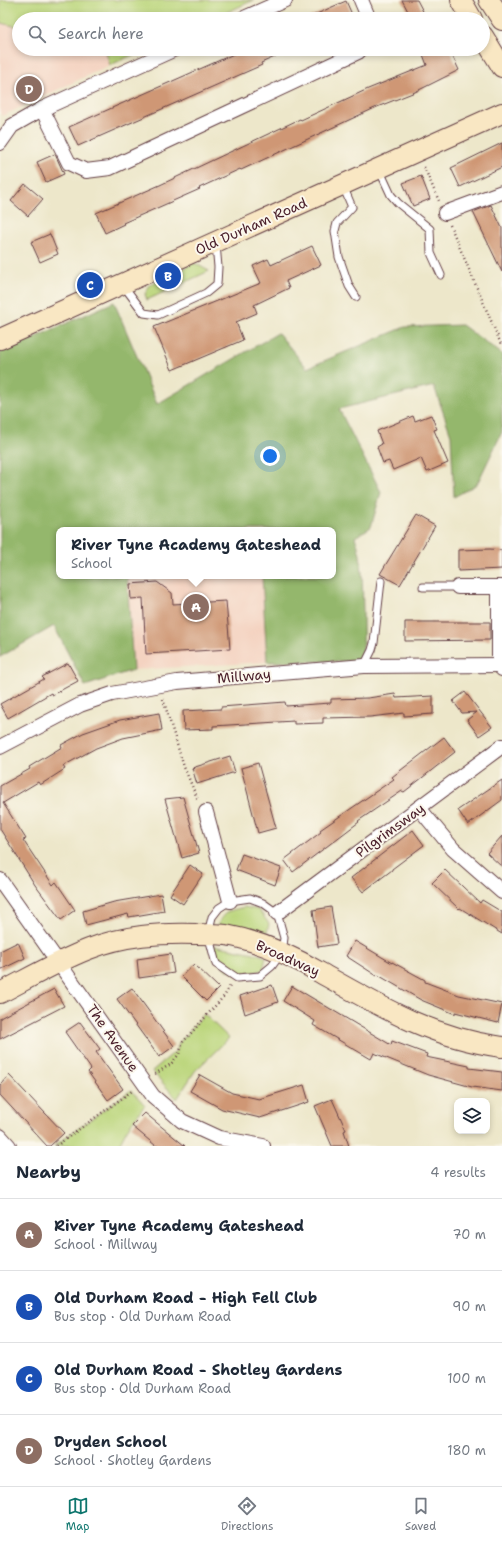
<!DOCTYPE html>
<html lang="en">
<head>
<meta charset="utf-8">
<style>
	body { margin:0; font-family:"Shantell Sans",sans-serif; background:#f2f2f3; color:#1f2937 }
	.controls { position:absolute; right:12px; bottom:12px; display:grid; overflow:hidden; border-radius:8px; box-shadow:0 2px 6px #0003 }
	.controls button { width:36px; height:36px; display:grid; place-items:center; padding:0; border:0; border-bottom:1px solid #e0e1e3; background:#fff; color:#1f2937; font:20px sans-serif }
	.you { position:absolute; left:270px; top:456px; width:14px; height:14px; margin:-10px; border:3px solid #fff; border-radius:50%; background:#1a73e8; box-shadow:0 0 0 6px #1a73e833 }
	.badge { display:grid; place-items:center; width:26px; height:26px; border-radius:50%; background:#0f766e; color:#fff; font-size:13px; font-weight:700 }
	.pin { position:absolute; translate:-50% -50%; border:2px solid #fff; box-shadow:0 1px 4px #0006 }
	.popup { position:absolute; left:56px; top:527px; width:280px; height:52px; box-sizing:border-box; display:grid; place-content:center; border-radius:8px; background:#fff; filter:drop-shadow(0 1px 3px #0005); font-size:13px; white-space:nowrap; color:#747a83 }
	.popup b { font-size:15px; color:#1f2937 }
	.popup::after { content:''; position:absolute; left:50%; top:100%; margin-left:-8px; border:8px solid transparent; border-top-color:#fff }
	.list { margin:0; padding:0; list-style:none }
	h2 { display:flex; justify-content:space-between; align-items:center; height:52px; margin:0; padding:0 16px; font-size:17px }
	h2 small { font-size:13px; font-weight:400; color:#747a83 }
	.list li { display:grid; grid-template-columns:26px 1fr auto; gap:12px; align-items:center; box-sizing:border-box; height:72px; padding:0 16px; border-top:1px solid #e0e1e3 }
	.list b { display:block; font-size:15px; white-space:nowrap }
	.list p { margin:0; font-size:13px; white-space:nowrap; color:#747a83 }
	.list em { font-size:13px; font-style:normal; color:#747a83 }
	.icon { flex:none; width:22px; height:22px; fill:none; stroke:currentColor; stroke-width:2; stroke-linecap:round; stroke-linejoin:round }
	.map { position:relative; flex:none; width:502px; height:1146px; overflow:hidden }
	.search { position:absolute; background:#fff; box-shadow:0 2px 6px #0003; left:12px; right:12px; top:12px; height:44px; display:flex; align-items:center; gap:10px; box-sizing:border-box; padding:0 14px; border-radius:22px; color:#747a83; font-size:15px }
	.sheet { height:340px; background:#fff }
	nav { display:flex; justify-content:space-around; align-items:center; box-sizing:border-box; height:56px; border-top:1px solid #e0e1e3; background:#fff; font-size:11px; color:#747a83 }
	nav a { display:grid; justify-items:center; gap:2px }
	nav .on { color:#0f766e }
	.map>svg:first-child { display:block }
	.built { fill:#f4d3c1 }
	.green { fill:#bbd67c; stroke:#827a54 }
	.forest { fill:#94b76c; stroke:#6f6b4c }
	.building { fill:#cf9775 }
	.lines { fill:none; stroke-linecap:round; stroke-linejoin:round }
	.lane-casing { stroke:#623d43; stroke-width:9 }
	.street-casing { stroke:#623d43; stroke-width:16 }
	.secondary-casing { stroke:#623d43; stroke-width:22 }
	.path { stroke:#623d43; stroke-width:2.5; stroke-dasharray:1 3; stroke-linecap:butt }
	.lane { stroke:#fff; stroke-width:7 }
	.street { stroke:#fff; stroke-width:14 }
	.secondary { stroke:#f9e7c3; stroke-width:20 }
	.labels { text-anchor:middle; stroke-width:4; stroke-linejoin:round; paint-order:stroke }
	.street-label { font-size:14px; fill:#4a1f2b; stroke:#fbf7ec }
</style>
</head>
<body>
<div class="map">
<svg width="502" height="1146" viewBox="0 0 502 1146">
	<rect width="100%" height="100%" fill="#fbf7ec"/>
	<filter id="ink" filterUnits="userSpaceOnUse"><feTurbulence type="fractalNoise" baseFrequency=".025" numOctaves="2"/><feDisplacementMap in="SourceGraphic" scale="8" xChannelSelector="R" yChannelSelector="G"/><feConvolveMatrix kernelMatrix="1 2 1 2 8 2 1 2 1" color-interpolation-filters="sRGB"/></filter>
	<filter id="wash" filterUnits="userSpaceOnUse"><feTurbulence type="fractalNoise" baseFrequency=".012" numOctaves="4" result="noise"/><feDisplacementMap in="SourceGraphic" scale="16" xChannelSelector="R" yChannelSelector="G"/><feGaussianBlur stdDeviation="0.9" result="paint"/><feColorMatrix in="noise" values="0 0 0 0 0 0 0 0 0 0 0 0 0 0 0 0 0 1.4 0 .05"/><feComposite in="paint" operator="in"/></filter>
	<g filter="url(#wash)">
		<rect width="100%" height="100%" fill="#ede7ca"/>
		<!-- built -->
		<g class="built">
			<path d="M0 23 19 27V49H105L110 65 2 116 0 113Z"/>
			<path d="M127 576H262L267 662 133 670Z"/>
		</g>
		<!-- green -->
		<g class="green">
			<path d="M0 0H254L212 19H19V27L0 23Z"/>
			<path d="M105 49H146L110 65Z"/>
			<path d="M194 263 209 271 147 300 145 294 150 285Z"/>
			<path d="M245 907 259 910 269 924 267 932 260 934 218 926C222 911 231 910 245 907Z"/>
			<path d="M213 945 254 953 266 957 263 970C236 978 221 975 213 945Z"/>
			<path d="M204 1014 229 1038 195 1071 177 1099 152 1071 177 1050 179 1043Z"/>
			<path d="M131 1090 145 1105 127 1129 118 1146H54Z"/>
		</g>
		<!-- forest -->
		<path class="forest" d="M114 302 157 404 278 333 307 368 405 327 462 325 502 354V432L477 484 454 497 451 435 434 386 339 409 381 492 371 527 355 537C364 560 362 586 363 611 363 628 364 644 362 661L267 662 262 576H333V530H59V576H127L133 670 85 686 54 626 0 657V353Z"/>
		<g id="blocks">
			<!-- building -->
			<g class="building">
				<path d="M402 0H417L427 19H412Z"/>
				<path d="M346 1 354 19H306L332 7Z"/>
				<path d="M245 49H293L261 63 262 65 78 146 69 127Z"/>
				<path d="M428 49H449L459 70 415 92 377 107 241 170 240 169 199 188 200 189 123 223 124 224 105 233 96 213 160 185 300 119 301 120 368 89 427 65 422 52Z"/>
				<path d="M502 143V167L460 187 451 168Z"/>
				<path d="M55 154 64 174 46 182 37 162Z"/>
				<path d="M421 176 430 199 413 206 403 183Z"/>
				<path d="M25 184 43 199 28 216 11 201Z"/>
				<path d="M491 205 502 228V272L473 212Z"/>
				<path d="M50 234 58 254 40 262 31 242Z"/>
				<path d="M312 246 321 265 286 281 289 288 254 305 257 313 236 322 243 340 172 370 154 327 261 283 253 266 268 259 271 265Z"/>
				<path d="M431 415 437 429 434 430 448 463 427 472 421 458 393 470 389 461 383 463 377 447 382 444 377 431 413 416 415 421Z"/>
				<path d="M416 515 435 526 400 585 380 574Z"/>
				<path d="M490 549 502 550V569L458 571V550Z"/>
				<path d="M157 582 172 593 173 604 226 601 230 649 146 654 143 598 131 599 130 584Z"/>
				<path d="M405 622H490V640L405 641Z"/>
				<path d="M68 663 78 681 52 695 51 693 8 718 0 704 44 679 42 677Z"/>
				<path d="M465 692 492 727 479 736 467 720 477 712 462 713 453 701Z"/>
				<path d="M395 694 396 698 433 696V714L404 716V713L370 717 323 718V723L294 724V721L213 726V729L184 730 183 711 221 709V707L285 702 286 706 331 703V699L368 698Z"/>
				<path d="M159 713 162 730 123 738 96 748 63 766 65 769 40 785 38 782 3 803 26 839 23 840 53 885 56 882 75 910 61 920 35 885 0 829V786L30 769 29 767 62 747 61 745 83 733 120 720Z"/>
				<path d="M444 737 455 752 404 792 402 791 358 821 359 822 293 872 284 860 321 832 320 830 394 779 392 777Z"/>
				<path d="M230 756 235 772 197 784 192 768Z"/>
				<path d="M258 763 276 828 258 833 241 768Z"/>
				<path d="M502 780V800L468 825 458 810Z"/>
				<path d="M183 797 199 853 182 858 165 799Z"/>
				<path d="M413 830 424 845 392 869V870L363 892 351 878Z"/>
				<path d="M502 836V867L487 853Z"/>
				<path d="M242 854 281 868 275 885 236 870Z"/>
				<path d="M190 865 203 874 183 904 170 895Z"/>
				<path d="M445 870 480 903 482 900 502 912V934L460 908 459 909 432 883Z"/>
				<path d="M161 894 164 911 129 917 128 914 86 925 83 911 114 902Z"/>
				<path d="M331 907 337 944 318 947 313 910Z"/>
				<path d="M355 941 392 963V962L425 980V982L459 995 502 1004 498 1023 455 1012V1014L421 1000 378 975 377 976 346 956Z"/>
				<path d="M18 942 25 958 0 970V951Z"/>
				<path d="M171 954 174 973 139 978 137 959Z"/>
				<path d="M194 964 219 988 206 1001 181 976Z"/>
				<path d="M272 985 278 1002 245 1014 240 996Z"/>
				<path d="M292 986 391 1045 392 1041 427 1054 426 1057 469 1066V1068L502 1072V1091L472 1087 428 1075 374 1053 371 1059 313 1025 315 1021 283 1001Z"/>
				<path d="M132 988 174 1046 159 1057 117 999Z"/>
				<path d="M54 989 64 1006 0 1039V1018Z"/>
				<path d="M80 1022 100 1049 96 1052 123 1089 108 1100 88 1072 91 1069 65 1032Z"/>
				<path d="M9 1075 64 1133 50 1146H47L0 1095V1085Z"/>
				<path d="M200 1075 232 1093 259 1099 304 1085 309 1102 260 1118 222 1109 190 1091Z"/>
				<path d="M332 1099 346 1130 344 1131 349 1146H332L315 1106Z"/>
				<path d="M145 1113 157 1123 185 1146H156L132 1126Z"/>
			</g>
		</g>
	</g>
	<g filter="url(#ink)">
		<use href="#blocks" fill-opacity="0" stroke="#623d43" stroke-width="1"/>
		<g class="lines">
			<!-- lane casing -->
			<g class="lane-casing">
				<g id="lane">
					<path d="M379 169 391 195 398 203 430 229 431 253 441 275"/>
					<path d="M343 186 352 207 337 223 335 231 339 257 349 286 356 297"/>
					<path d="M123 285 144 313 158 315 206 293 217 284 218 267 216 244"/>
					<path d="M423 587H458"/>
					<path d="M364 666 372 650 374 643 381 581"/>
					<path d="M250 898 263 903 277 913 284 938 282 952 272 966 260 976 237 978 216 964 208 934 212 917 219 908 230 901Z"/>
				</g>
			</g>
			<!-- street casing -->
			<g class="street-casing">
				<g id="street">
					<path d="M361 0 369 19"/>
					<path d="M242 19 285 0"/>
					<path d="M42 109 69 163 86 171 110 168 358 52 361 49"/>
					<path d="M0 143 12 126 42 109 175 49"/>
					<path d="M445 213 502 192"/>
					<path d="M458 587H502"/>
					<path d="M499 588V665L502 669"/>
					<path d="M0 747 80 705 112 694 177 682 364 666 502 665"/>
					<path d="M419 808 453 849 502 892"/>
					<path d="M206 812 230 901"/>
					<path d="M0 880 153 1096 182 1121 219 1138 263 1146"/>
					<path d="M277 913 502 746"/>
					<path d="M0 1136 9 1146"/>
				</g>
			</g>
			<!-- secondary casing -->
			<g class="secondary-casing">
				<g id="secondary">
					<path d="M461 0 472 19"/>
					<path d="M489 0 502 20"/>
					<path d="M483 36 502 67"/>
					<path d="M0 339 502 113"/>
					<path d="M0 993C29 978 58 961 89 949 124 935 160 933 196 934 206 934 217 934 226 935 259 941 290 955 319 972 379 1006 432 1038 502 1047"/>
				</g>
			</g>
			<!-- path -->
			<g class="path">
				<path d="M424 167 439 201"/>
				<path d="M450 225 501 344"/>
				<path d="M163 699 184 767 198 800"/>
				<path d="M155 1074 171 1064 179 1054 183 1042 225 995 230 986"/>
				<path d="M56 1146 132 1091"/>
			</g>
			<!-- lane -->
			<use href="#lane" class="lane"/>
			<!-- street -->
			<use href="#street" class="street"/>
			<!-- secondary -->
			<use href="#secondary" class="secondary"/>
		</g>
	</g>
	<g class="labels">
		<!-- street labels -->
		<g class="street-label">
			<text transform="translate(251 226) rotate(-24)" y="5">Old Durham Road</text>
			<text transform="translate(244 676) rotate(-5)" y="5">Millway</text>
			<text transform="translate(390 830) rotate(-36)" y="5">Pilgrimsway</text>
			<text transform="translate(288 958) rotate(24)" y="5">Broadway</text>
			<text transform="translate(113 1038) rotate(55)" y="5">The Avenue</text>
		</g>
	</g>
</svg>
<div class="controls">
<button><svg class="icon" aria-label="layers" viewBox="0 0 24 24"><path d="M12 4l9 5-9 5-9-5zM3 14l9 5 9-5"/></svg></button>
</div>
<div class="you"></div>
<div class="pin badge" style="left:196px;top:607px;background:#8d6e63">A</div>
<div class="popup"><b>River Tyne Academy Gateshead</b>School</div>
<div class="pin badge" style="left:168px;top:276px;background:#1a4fb4">B</div>
<div class="pin badge" style="left:90px;top:285px;background:#1a4fb4">C</div>
<div class="pin badge" style="left:29px;top:89px;background:#8d6e63">D</div>
<div class="search"><svg class="icon" aria-label="search" viewBox="0 0 24 24"><circle cx="10" cy="10" r="6"/><path d="M15 15l6 6"/></svg>Search here</div>
</div>
<section class="sheet">
<h2>Nearby<small>4 results</small></h2>
<ul class="list">
<li><span class="badge" style="background:#8d6e63">A</span><div><b>River Tyne Academy Gateshead</b><p>School · Millway</p></div><em>70 m</em></li>
<li><span class="badge" style="background:#1a4fb4">B</span><div><b>Old Durham Road - High Fell Club</b><p>Bus stop · Old Durham Road</p></div><em>90 m</em></li>
<li><span class="badge" style="background:#1a4fb4">C</span><div><b>Old Durham Road - Shotley Gardens</b><p>Bus stop · Old Durham Road</p></div><em>100 m</em></li>
<li><span class="badge" style="background:#8d6e63">D</span><div><b>Dryden School</b><p>School · Shotley Gardens</p></div><em>180 m</em></li>
</ul>
</section>
<nav>
<a class="on"><svg class="icon" aria-label="map" viewBox="0 0 24 24"><path d="M3 6l6-2 6 2 6-2v14l-6 2-6-2-6 2zM9 4v14M15 6v14"/></svg>Map</a>
<a><svg class="icon" aria-label="directions" viewBox="0 0 24 24"><path d="M12 3l9 9-9 9-9-9zM9 14v-3h6M13 9l2 2-2 2"/></svg>Directions</a>
<a><svg class="icon" aria-label="saved" viewBox="0 0 24 24"><path d="M7 4h10v16l-5-4-5 4z"/></svg>Saved</a>
</nav>
</body>
</html>
